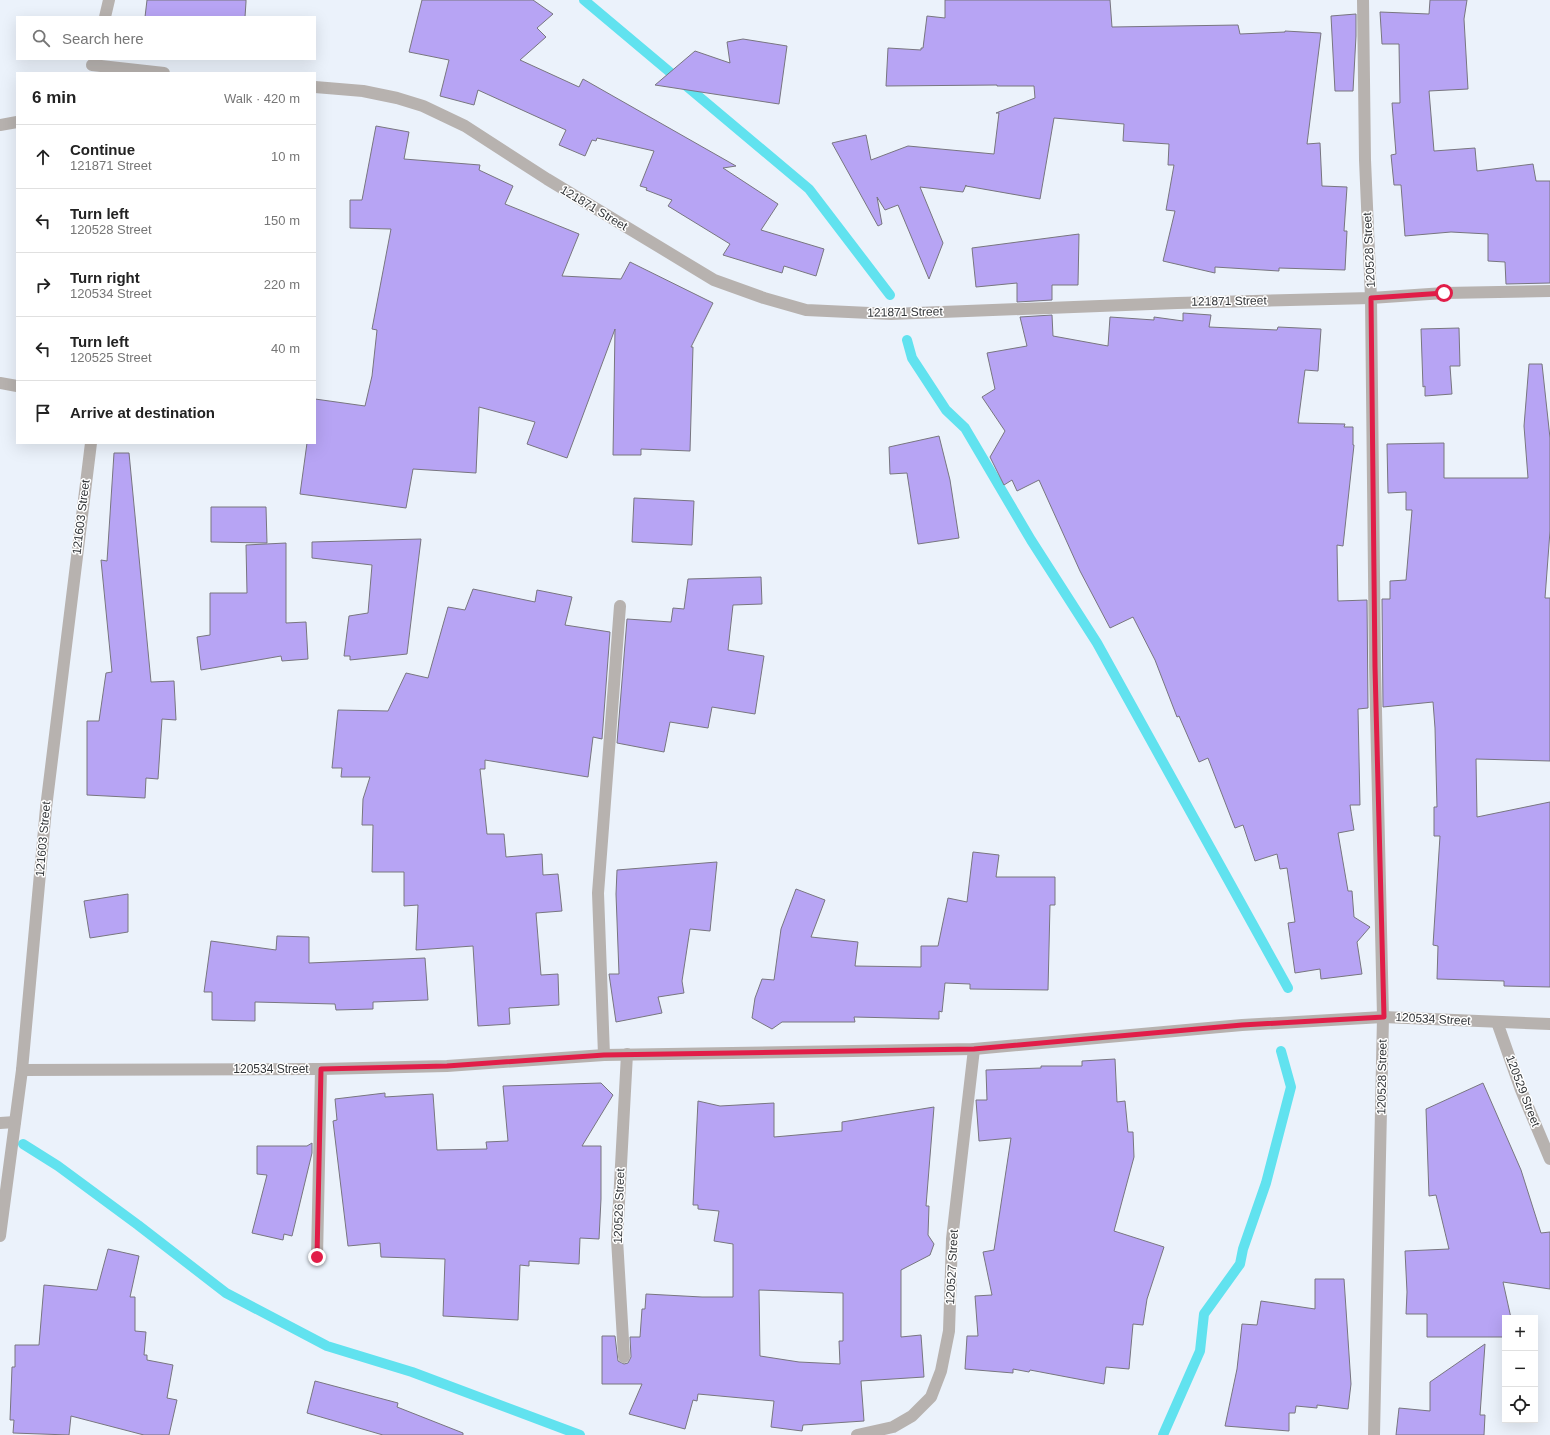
<!DOCTYPE html>
<html lang="en">
<head>
<meta charset="utf-8">
<style>
	body { margin:0; font-family:Arial,sans-serif; background:#f6f6f6; color:#222 }
	.controls { position:absolute; right:12px; bottom:12px; display:grid; overflow:hidden; border-radius:0px; box-shadow:0 4px 16px #0002 }
	.controls button { width:36px; height:36px; display:grid; place-items:center; padding:0; border:0; border-bottom:1px solid #e0e0e0; background:#fff; color:#222; font:20px sans-serif }
	.stop { position:absolute; width:12px; height:12px; margin:-9px; border:3px solid #e11d48; border-radius:50%; background:#fff }
	.stop.end { background:#e11d48; border-color:#fff; box-shadow:0 1px 4px #0008 }
	.list { margin:0; padding:0; list-style:none }
	h2 { display:flex; justify-content:space-between; align-items:center; height:52px; margin:0; padding:0 16px; font-size:17px }
	h2 small { font-size:13px; font-weight:400; color:#767676 }
	.list li { display:grid; grid-template-columns:26px 1fr auto; gap:12px; align-items:center; box-sizing:border-box; height:64px; padding:0 16px; border-top:1px solid #e0e0e0 }
	.list b { display:block; font-size:15px; white-space:nowrap }
	.list p { margin:0; font-size:13px; white-space:nowrap; color:#767676 }
	.list em { font-size:13px; font-style:normal; color:#767676 }
	.icon { flex:none; width:22px; height:22px; fill:none; stroke:currentColor; stroke-width:2; stroke-linecap:round; stroke-linejoin:round }
	.map { position:relative; flex:none; width:1550px; height:1435px; overflow:hidden }
	.search { position:absolute; background:#fff; box-shadow:0 4px 16px #0002; left:16px; top:16px; width:300px; height:44px; display:flex; align-items:center; gap:10px; box-sizing:border-box; padding:0 14px; border-radius:0px; color:#767676; font-size:15px }
	.panel { position:absolute; background:#fff; box-shadow:0 4px 16px #0002; left:16px; top:72px; width:300px; height:372px; border-radius:0px }
	.map>svg:first-child { display:block }
	.lines { fill:none; stroke-linecap:round; stroke-linejoin:round }
	.stream { stroke:#61e2ef; stroke-width:10 }
	.building { fill:#b7a4f4; stroke:#78767f; fill-rule:evenodd }
	.street { stroke:#b7b2af; stroke-width:12 }
	.route { stroke:#e11d48; stroke-width:5 }
	.labels { text-anchor:middle; stroke-width:3; stroke-linejoin:round; paint-order:stroke }
	.street-label { font-size:12px; fill:#323538; stroke:#fff }
</style>
</head>
<body>
<div class="map">
<svg width="1550" height="1435" viewBox="0 0 1550 1435">
	<rect width="100%" height="100%" fill="#ebf2fb"/>
	<g class="lines">
		<!-- stream -->
		<g class="stream">
			<path d="M584 0 809 189 890 295"/>
			<path d="M907 340 912 358 946 410 965 428 1031 540 1097 643 1288 988"/>
			<path d="M23 1144 58 1166 138 1225 226 1293 327 1346 412 1372 580 1435"/>
			<path d="M1163 1435 1200 1351 1204 1314 1240 1264 1243 1249 1266 1183 1291 1087 1281 1051"/>
		</g>
	</g>
	<!-- building -->
	<g class="building">
		<path d="M147 0H246V2L245 17H145Z"/>
		<path d="M422 0H533L553 14 537 28 546 37 520 60 579 87 583 79 736 166 723 168 778 204 761 230 824 249 816 276 784 266 782 273 723 255 730 244 668 206 672 200 646 190 647 188 640 186 654 151 597 138 596 141 592 140 585 156 559 145 566 130 478 90 474 105 440 96 449 60 409 52Z"/>
		<path d="M945 0H1110L1112 27 1238 25 1240 34 1285 32V31L1321 33 1307 144 1320 143 1322 186 1347 187 1344 231H1347L1345 270 1279 268V271L1215 267V273L1163 261 1175 211 1166 210 1174 165H1168L1169 144 1123 141 1124 124 1054 118 1040 199 966 186V185L963 192 920 187 943 243 929 279 898 205 885 210 877 197 882 224 878 226 832 143 866 135 871 160 908 146 994 154 999 113H996L1035 98 1034 86H997V85L886 86 888 48 921 50V48H923L927 16 945 18Z"/>
		<path d="M1430 0H1467L1464 19 1468 89 1429 91 1434 151 1475 148 1477 171 1533 164 1536 181H1550V283L1506 284 1505 262 1488 261V234L1451 232 1405 236 1401 185H1394L1391 155 1396 154 1392 103H1400L1399 44H1382L1380 12 1429 14Z"/>
		<path d="M1356 14V36L1353 91H1335L1331 16Z"/>
		<path d="M743 39 787 46 779 104 655 85 695 51 730 63 727 42Z"/>
		<path d="M376 126 409 132 404 159 480 165 479 170 513 186 505 204 579 234 562 276 621 279 630 262 713 303 691 347H693L690 451 641 449V455H613L615 329 567 458 527 444 535 422 479 407 476 473 413 469 406 508 300 494 307 443H315V399L365 406 372 376 377 330 372 329 391 229 350 228V200H362Z"/>
		<path d="M1079 234 1078 285H1052V300L1017 302V283L976 287 972 248Z"/>
		<path d="M1183 313 1211 315 1209 327 1277 330 1278 327 1321 329 1318 371 1305 370 1298 423 1345 424 1344 427H1353V445H1354L1343 546 1337 545 1338 601 1367 600 1368 708 1358 709 1360 805H1350L1354 830 1338 833 1348 891H1352L1354 917 1370 927 1357 942 1362 974 1321 979 1320 969 1295 973 1288 923 1295 922 1287 868 1280 869 1277 854 1255 861 1243 825 1235 828 1208 758 1199 762 1179 716 1177 717 1155 660 1133 617 1110 628 1080 571 1039 480 1017 491 1012 480 1004 485 990 457 1005 431 982 397 995 389 987 353 1027 346 1020 317 1052 315 1053 336 1108 346 1110 317 1154 320V317L1183 321Z"/>
		<path d="M1459 328 1460 366H1450L1452 394 1425 396V386L1423 387 1421 329Z"/>
		<path d="M1529 364H1542L1550 438V531L1545 598H1550V761L1476 759 1477 817 1550 802V987L1504 986V981L1437 979 1438 946 1433 945 1440 836H1434V807H1437L1435 728 1433 702 1383 707 1382 599H1390V581L1406 580 1412 510H1406V492L1388 493 1387 444 1444 443V478H1528L1524 426Z"/>
		<path d="M939 436 950 480 959 538 918 544 907 473 890 474 889 447Z"/>
		<path d="M114 453H129L151 682 174 681 176 720 162 719 158 779 146 778 145 798 87 795V721H99L106 673 112 672 101 560 107 561Z"/>
		<path d="M634 498 694 501 692 545 632 542Z"/>
		<path d="M211 507H266L267 543 211 542Z"/>
		<path d="M421 539 407 654 350 660V656H344L349 616 368 613 372 565 312 558V542Z"/>
		<path d="M286 543V623L306 622 308 659 282 661 281 656 201 670 197 637 210 635V593H247L246 545Z"/>
		<path d="M761 577 762 604 733 605 728 650 764 656 755 714 712 707 708 728 670 722 664 752 617 743 627 619 671 622 673 608 684 609 688 579Z"/>
		<path d="M473 589 535 602 537 590 572 597 565 625 610 632 602 739 593 737 588 777 485 760V769H480L487 834H504L506 857 542 854 543 875 558 874 562 911 536 913 541 975 558 974 559 1005 509 1008 510 1024 478 1026 473 946 416 950 418 905 404 906V872H372L373 825H362L363 799 370 777H341L342 768H332L338 710 388 711 406 673 428 678 448 607 465 610Z"/>
		<path d="M973 852 999 855 996 877H1055V905H1050L1048 990 970 989V984L945 983 942 1012 939 1011V1019L854 1017 855 1022H782L772 1029 752 1018 755 998 762 979 774 980 781 929 796 889 825 900 811 937 858 942 855 966 921 967V946H938L948 898 967 902Z"/>
		<path d="M717 862 710 931 690 929 682 981 684 993 658 997 662 1013 616 1022 609 974H619L616 894 617 870Z"/>
		<path d="M128 894V932L90 938 84 901Z"/>
		<path d="M277 936 309 937V963L425 958 428 1000 373 1002V1009L336 1010 335 1004 255 1002V1021L212 1020V992H204L211 941 276 950Z"/>
		<path d="M1115 1059 1117 1102 1125 1101 1128 1132H1133L1134 1157 1114 1231 1164 1247 1147 1299 1143 1325 1133 1324 1129 1369 1106 1367 1104 1384 1030 1370 1029 1372 1013 1369V1373L965 1369 967 1336H978L975 1296 992 1295 983 1252 994 1250 1011 1138 979 1141 976 1100H987L986 1070 1041 1068V1066H1082V1061Z"/>
		<path d="M601 1083 613 1095 582 1146H601V1199L599 1239 580 1238 579 1264 529 1261V1266L520 1265 518 1320 443 1316 445 1259 381 1257 380 1243 348 1246 333 1121 337 1120 335 1099 385 1093V1097L433 1094 437 1150 487 1149 486 1142 508 1141 503 1086Z"/>
		<path d="M1483 1083 1521 1170 1541 1233 1550 1232V1289L1503 1282 1511 1318H1505V1337H1427V1314H1406L1407 1292 1405 1251 1449 1249 1436 1195 1429 1196 1426 1109Z"/>
		<path d="M698 1101 720 1106 774 1103V1137L842 1131V1122L934 1107 926 1206H929L928 1235 934 1244 930 1255 901 1270V1337L921 1335 924 1377 861 1381 864 1421 803 1425 802 1431 771 1427 774 1401 698 1394 697 1401 693 1400 685 1429 629 1414 642 1384H602V1336H615L618 1361 624 1364 628 1363 631 1357 630 1337H640L642 1309H645L646 1294 702 1297H733V1244L714 1241 719 1211 698 1209V1205H693ZM759 1290 843 1293V1341H839L840 1364 799 1362 760 1356Z"/>
		<path d="M312 1143V1153L292 1236 284 1234 283 1240 252 1233 267 1175 257 1174V1146H307Z"/>
		<path d="M108 1249 139 1256 130 1297H135V1331L146 1332 144 1355H147V1360L173 1365 167 1398 177 1400 169 1435H144L71 1416 69 1435 13 1433 14 1420H10L12 1367H15V1345H39L44 1285 97 1290Z"/>
		<path d="M1315 1279H1344L1351 1384 1348 1409 1317 1405V1408L1296 1406 1295 1413H1289V1431L1225 1426 1237 1369 1242 1324 1257 1325 1261 1301 1315 1309Z"/>
		<path d="M1485 1344 1480 1415H1485L1484 1435H1396L1399 1408 1430 1411V1382Z"/>
		<path d="M315 1381 398 1403 397 1407 463 1433V1435H383L307 1413Z"/>
	</g>
	<g class="lines">
		<!-- street -->
		<g class="street">
			<path d="M1363 0 1365 160 1371 298 1375 667 1383 1017 1374 1435"/>
			<path d="M105 17 109 0"/>
			<path d="M92 65 164 73"/>
			<path d="M315 87 363 91 397 98 423 106 465 126 547 179 714 280 764 298 806 310 891 314 1177 303 1371 298 1444 293 1550 291"/>
			<path d="M0 125 17 122"/>
			<path d="M0 383 17 386"/>
			<path d="M1497 1022 1521 1090 1550 1159"/>
			<path d="M604 1055 598 893 620 606"/>
			<path d="M22 1070 321 1069 447 1066 604 1055 974 1049 1242 1025 1383 1017 1550 1024"/>
			<path d="M0 1123 15 1122"/>
			<path d="M0 1236 22 1070 46 808 91 443"/>
			<path d="M317 1257 321 1069"/>
			<path d="M624 1357 617 1239 627 1054"/>
			<path d="M857 1435 893 1427 912 1416 931 1397 941 1371 949 1331 952 1239 974 1049"/>
		</g>
	</g>
	<g class="lines">
		<!-- route -->
		<path class="route" d="M317 1257 321 1069 447 1066 604 1055 974 1049 1242 1025 1384 1017 1375 667 1371 298 1444 293"/>
	</g>
	<g class="labels">
		<!-- street labels -->
		<g class="street-label">
			<text transform="translate(594 208) rotate(31)" y="4">121871 Street</text>
			<text transform="translate(1369 250) rotate(-93)" y="4">120528 Street</text>
			<text transform="translate(1229 301) rotate(-1)" y="4">121871 Street</text>
			<text transform="translate(905 312) rotate(-1)" y="4">121871 Street</text>
			<text transform="translate(81 517) rotate(-83)" y="4">121603 Street</text>
			<text transform="translate(43 839) rotate(-85)" y="4">121603 Street</text>
			<text transform="translate(1433 1019) rotate(3)" y="4">120534 Street</text>
			<text x="271" y="1073">120534 Street</text>
			<text transform="translate(1382 1077) rotate(-89)" y="4">120528 Street</text>
			<text transform="translate(1523 1091) rotate(69)" y="4">120529 Street</text>
			<text transform="translate(619 1206) rotate(-88)" y="4">120526 Street</text>
			<text transform="translate(952 1267) rotate(-87)" y="4">120527 Street</text>
		</g>
	</g>
</svg>
<div class="controls">
<button>+</button>
<button>−</button>
<button><svg class="icon" aria-label="locate" viewBox="0 0 24 24"><circle cx="12" cy="12" r="6"/><path d="M12 2v4M12 18v4M2 12h4M18 12h4"/></svg></button>
</div>
<div class="stop" style="left:1444px;top:293px"></div>
<div class="stop end" style="left:317px;top:1257px"></div>
<div class="search"><svg class="icon" aria-label="search" viewBox="0 0 24 24"><circle cx="10" cy="10" r="6"/><path d="M15 15l6 6"/></svg>Search here</div>
<section class="panel">
<h2>6 min<small>Walk · 420 m</small></h2>
<ul class="list">
<li><svg class="icon" aria-label="ahead" viewBox="0 0 24 24"><path d="M12 20V5M6 11l6-6 6 6"/></svg><div><b>Continue</b><p>121871 Street</p></div><em>10 m</em></li>
<li><svg class="icon" aria-label="left" viewBox="0 0 24 24"><path d="M17 20v-9H6M10 6l-5 5 5 5"/></svg><div><b>Turn left</b><p>120528 Street</p></div><em>150 m</em></li>
<li><svg class="icon" aria-label="right" viewBox="0 0 24 24"><path d="M7 20v-9h11M14 6l5 5-5 5"/></svg><div><b>Turn right</b><p>120534 Street</p></div><em>220 m</em></li>
<li><svg class="icon" aria-label="left" viewBox="0 0 24 24"><path d="M17 20v-9H6M10 6l-5 5 5 5"/></svg><div><b>Turn left</b><p>120525 Street</p></div><em>40 m</em></li>
<li><svg class="icon" aria-label="arrive" viewBox="0 0 24 24"><path d="M6 21V4h12l-3 4 3 4H6"/></svg><div><b>Arrive at destination</b></div></li>
</ul>
</section>
</div>
</body>
</html>
